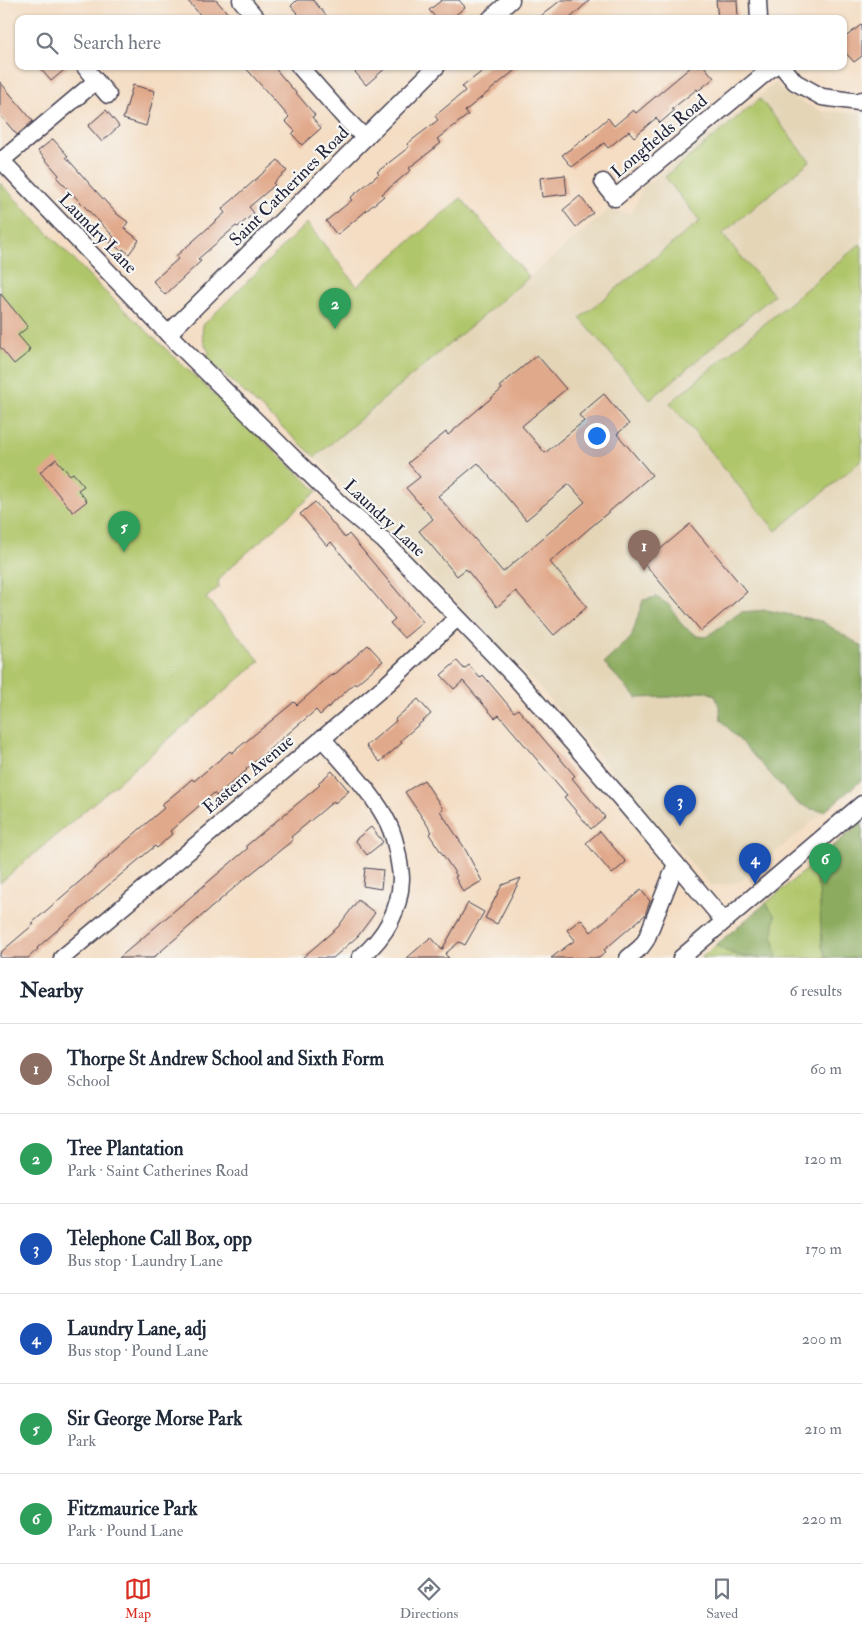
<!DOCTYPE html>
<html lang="en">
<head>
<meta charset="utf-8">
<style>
	body { margin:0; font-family:"IM FELL Double Pica",serif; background:#f2f2f3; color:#1f2937 }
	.you { position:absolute; left:596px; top:435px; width:18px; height:18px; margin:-12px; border:4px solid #fff; border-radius:50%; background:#1a73e8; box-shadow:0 0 0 8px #1a73e833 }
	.badge { display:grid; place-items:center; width:32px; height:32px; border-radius:50%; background:#d93025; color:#fff; font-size:16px; font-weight:700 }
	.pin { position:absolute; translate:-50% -41px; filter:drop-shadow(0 1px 2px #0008) }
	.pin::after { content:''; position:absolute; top:26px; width:18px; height:15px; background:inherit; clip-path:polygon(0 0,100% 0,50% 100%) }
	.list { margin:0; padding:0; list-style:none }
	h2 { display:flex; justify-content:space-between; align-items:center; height:65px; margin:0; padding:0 20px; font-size:21px }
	h2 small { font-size:16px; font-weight:400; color:#747a83 }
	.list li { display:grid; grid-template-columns:32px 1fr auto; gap:15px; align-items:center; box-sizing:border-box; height:90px; padding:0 20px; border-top:1px solid #e0e1e3 }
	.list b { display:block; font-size:19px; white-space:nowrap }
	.list p { margin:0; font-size:16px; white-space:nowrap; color:#747a83 }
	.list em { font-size:16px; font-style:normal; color:#747a83 }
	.icon { flex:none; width:28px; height:28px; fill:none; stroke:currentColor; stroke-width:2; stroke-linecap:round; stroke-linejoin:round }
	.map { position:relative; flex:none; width:862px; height:958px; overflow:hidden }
	.search { position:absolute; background:#fff; box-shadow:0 1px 4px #0004; left:15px; right:15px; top:15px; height:55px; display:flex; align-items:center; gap:12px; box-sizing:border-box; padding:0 18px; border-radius:10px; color:#747a83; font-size:19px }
	.sheet { height:605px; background:#fff }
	nav { display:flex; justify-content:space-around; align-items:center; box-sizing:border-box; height:70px; border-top:1px solid #e0e1e3; background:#fff; font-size:14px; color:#747a83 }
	nav a { display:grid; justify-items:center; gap:2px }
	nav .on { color:#d93025 }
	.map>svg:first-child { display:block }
	.built { fill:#e4d5b7 }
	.green { fill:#b0c66a; stroke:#697452 }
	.forest { fill:#8cab5e; stroke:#57664c }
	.building { fill:#e1a98b; fill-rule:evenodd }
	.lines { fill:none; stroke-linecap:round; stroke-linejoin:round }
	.minor-casing { stroke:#423e4f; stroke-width:19 }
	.minor { stroke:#fff; stroke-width:16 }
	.labels { text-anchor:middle; stroke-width:4.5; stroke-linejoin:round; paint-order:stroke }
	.street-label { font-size:18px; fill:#22223b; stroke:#f6f6f2 }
</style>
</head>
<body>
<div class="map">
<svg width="862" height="958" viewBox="0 0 862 958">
	<rect width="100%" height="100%" fill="#f6f6f2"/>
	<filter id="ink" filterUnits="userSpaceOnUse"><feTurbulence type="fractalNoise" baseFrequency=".02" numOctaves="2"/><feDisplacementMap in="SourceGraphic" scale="10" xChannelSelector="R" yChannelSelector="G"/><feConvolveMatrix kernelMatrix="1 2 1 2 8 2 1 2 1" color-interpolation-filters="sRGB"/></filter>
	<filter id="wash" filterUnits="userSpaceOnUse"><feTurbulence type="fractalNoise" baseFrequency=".0096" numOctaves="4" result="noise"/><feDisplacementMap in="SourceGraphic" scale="20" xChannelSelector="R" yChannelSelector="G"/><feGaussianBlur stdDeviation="1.12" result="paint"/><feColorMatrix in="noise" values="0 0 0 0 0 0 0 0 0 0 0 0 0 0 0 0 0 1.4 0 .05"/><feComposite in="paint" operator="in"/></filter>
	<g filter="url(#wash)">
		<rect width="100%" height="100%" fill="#f4ddc3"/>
		<!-- built -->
		<path class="built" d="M776 83 789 96 824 112H857L862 111V780L740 882 711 886 537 685 315 457 609 210 631 214 644 186Z"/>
		<!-- green -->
		<g class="green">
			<path d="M760 99 810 161 722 234 774 295 650 400 580 318 700 221 665 177Z"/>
			<path d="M0 183 101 288 317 491 223 574 218 582 219 587 206 598 260 661 0 883Z"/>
			<path d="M461 198 529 277 315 457 204 356 208 355 209 352C203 342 201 336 203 325L307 223 357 286Z"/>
			<path d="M860 244 862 247V460L776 531 670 403Z"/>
			<path d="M862 822V958H701Z"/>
		</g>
		<!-- forest -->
		<g class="forest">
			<path d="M656 597 669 605 683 626 697 636 706 637 741 612 766 610 821 621 862 646V780L825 811 811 809 796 802 721 720 720 709 715 695 704 691 671 697 636 698 604 663 631 638 643 600Z"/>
			<path d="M862 822V958H826L822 946 819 890 811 865Z"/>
			<path d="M766 903 775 916 773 934 777 958C755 958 733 958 716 945Z"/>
		</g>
		<g id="blocks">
			<!-- building -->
			<g class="building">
				<path d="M187 0H216L233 19H204Z"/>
				<path d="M297 0H313L329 19H302L291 6Z"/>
				<path d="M442 0H459L465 7 451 19H437L429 10Z"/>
				<path d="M561 0H590L569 19H537Z"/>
				<path d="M716 0H737L738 18 718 19Z"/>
				<path d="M862 24V56L854 62 843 50V39Z"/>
				<path d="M38 66H69L51 81Z"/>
				<path d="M244 66H273L315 115 312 117 321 128 302 145 292 134 295 131 285 121 289 117Z"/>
				<path d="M350 66H388L366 85Z"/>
				<path d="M489 66H520L465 111 468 115 437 139 441 143 409 168 411 170 382 194 384 196 337 235 326 221 352 200 350 198 379 174 377 172 409 147 407 144 438 120 435 116 465 91 462 87Z"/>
				<path d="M692 66H704L714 78 698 91 697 89 672 109 674 111 660 123 656 118 634 137 629 131 608 148 604 143 572 167 562 155 580 142 608 118 614 126 633 110 636 113Z"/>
				<path d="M0 82 33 121 17 135 0 115Z"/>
				<path d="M133 85 155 91 146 126 123 119Z"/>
				<path d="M106 110 119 126 102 142 88 126Z"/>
				<path d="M53 139 68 156 66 157 95 190 117 214 128 222 124 228 139 240 129 254 123 249 122 251 110 243 114 237 57 178 59 175 38 151Z"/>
				<path d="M278 160 287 171 273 183 275 185 249 207 254 213 238 227 236 226 198 259 201 261 165 295 153 281 178 259 176 256 225 213 222 209Z"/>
				<path d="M565 175 567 194 542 197 540 178Z"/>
				<path d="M580 196 593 213 576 227 563 210Z"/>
				<path d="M0 293 28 327 18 335 30 349 28 351 29 352 14 364 0 347Z"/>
				<path d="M537 355 566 389 522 426 545 453 584 421 579 415 604 394 629 424 617 434 652 475 550 562 587 607 554 635 516 591 497 607 466 569 457 576 419 531 433 519 406 488 420 477 408 463 446 432 448 435 502 389 500 386ZM478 463 526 520 569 484 585 502 503 572 438 496Z"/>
				<path d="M56 459 70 475 73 473 84 486 78 490 87 501 73 512 40 472Z"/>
				<path d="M315 502 345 538 349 534 423 622 404 638 390 623 395 619 331 542 327 546 300 514Z"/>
				<path d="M690 524 747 592 701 631 644 563Z"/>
				<path d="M368 645 383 661 356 684 355 683 320 715 316 710 246 769 247 770 216 796 214 793 170 831 172 834 157 848 155 846 111 883 37 948 38 949 28 958H0V953L34 924 32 923 164 808 161 805 177 792 192 779 194 781 230 751 232 753 294 702 297 705 332 674 333 676Z"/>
				<path d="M457 661 464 669 469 665 480 678 483 675 514 712 518 709 575 776 572 778 605 817 591 829 564 797 567 795 499 715 495 718 463 681 454 689 441 675Z"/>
				<path d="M418 699 431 714 400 741 402 743 380 762 366 746 396 721 395 719Z"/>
				<path d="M332 771 349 791 335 803 334 801 291 837 293 840 242 881 153 958H119L248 848 246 846 320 785 318 783Z"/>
				<path d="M424 780 443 809 440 811 464 847 482 881 463 892 455 877 457 876 429 834 432 832 405 792Z"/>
				<path d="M371 827 383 842 367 855 355 840Z"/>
				<path d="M600 831 626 862 612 874 586 843Z"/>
				<path d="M365 868 383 870 381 889 363 886Z"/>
				<path d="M521 878 497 924 485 918 502 885Z"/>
				<path d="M641 890 650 901 645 915 604 950 606 952 599 958H551L575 940 567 930 581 919 591 932Z"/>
				<path d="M358 900 375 913 358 936 333 958H302L338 927Z"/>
				<path d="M468 903 484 912 465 945 459 942 445 954 449 958H407L431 937 442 950Z"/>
			</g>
		</g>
	</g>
	<g filter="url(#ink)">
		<use href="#blocks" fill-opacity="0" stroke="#423e4f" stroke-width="1"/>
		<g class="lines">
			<!-- minor casing -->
			<g class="minor-casing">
				<g id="minor">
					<path d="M241 0 257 19"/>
					<path d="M758 0 759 19"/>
					<path d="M490 19 511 0"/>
					<path d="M299 66 345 118 365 138"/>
					<path d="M782 66 795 82 822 97 859 102 862 100"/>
					<path d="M85 67 96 81"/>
					<path d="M0 159 168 334 341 505 383 540 515 677 623 801 724 921"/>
					<path d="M1 161 96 81 108 95"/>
					<path d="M603 182 615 198 774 66"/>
					<path d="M168 334 437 66"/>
					<path d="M322 738C343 763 375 795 388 823 393 833 396 845 398 856 399 863 401 872 401 879 400 912 385 937 360 958"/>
					<path d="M62 958 387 684 457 618"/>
					<path d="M628 958 641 947 646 940 676 864"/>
					<path d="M681 958 862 804"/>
				</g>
			</g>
			<!-- minor -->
			<use href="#minor" class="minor"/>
		</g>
	</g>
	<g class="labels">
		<!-- street labels -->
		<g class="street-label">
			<text transform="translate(659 136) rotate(-40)" y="6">Longfields Road</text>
			<text transform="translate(289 186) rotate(-45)" y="6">Saint Catherines Road</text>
			<text transform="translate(98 233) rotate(46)" y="6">Laundry Lane</text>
			<text transform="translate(385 518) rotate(43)" y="6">Laundry Lane</text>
			<text transform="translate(248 774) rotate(-40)" y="6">Eastern Avenue</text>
		</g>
	</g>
</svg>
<div class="you"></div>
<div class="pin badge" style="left:644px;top:571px;background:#8d6e63">1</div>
<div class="pin badge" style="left:335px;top:329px;background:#2e9e5b">2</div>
<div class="pin badge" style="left:680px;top:826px;background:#1a4fb4">3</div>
<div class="pin badge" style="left:755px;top:884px;background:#1a4fb4">4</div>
<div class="pin badge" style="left:124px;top:552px;background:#2e9e5b">5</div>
<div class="pin badge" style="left:825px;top:884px;background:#2e9e5b">6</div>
<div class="search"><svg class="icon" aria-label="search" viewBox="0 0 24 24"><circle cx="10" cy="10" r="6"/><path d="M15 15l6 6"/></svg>Search here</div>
</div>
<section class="sheet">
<h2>Nearby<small>6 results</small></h2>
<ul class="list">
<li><span class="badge" style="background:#8d6e63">1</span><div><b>Thorpe St Andrew School and Sixth Form</b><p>School</p></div><em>60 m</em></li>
<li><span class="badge" style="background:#2e9e5b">2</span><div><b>Tree Plantation</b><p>Park · Saint Catherines Road</p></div><em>120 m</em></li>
<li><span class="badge" style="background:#1a4fb4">3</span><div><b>Telephone Call Box, opp</b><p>Bus stop · Laundry Lane</p></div><em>170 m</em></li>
<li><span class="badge" style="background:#1a4fb4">4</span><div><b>Laundry Lane, adj</b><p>Bus stop · Pound Lane</p></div><em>200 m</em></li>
<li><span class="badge" style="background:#2e9e5b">5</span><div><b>Sir George Morse Park</b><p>Park</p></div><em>210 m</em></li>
<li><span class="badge" style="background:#2e9e5b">6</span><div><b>Fitzmaurice Park</b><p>Park · Pound Lane</p></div><em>220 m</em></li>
</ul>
</section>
<nav>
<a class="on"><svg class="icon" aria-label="map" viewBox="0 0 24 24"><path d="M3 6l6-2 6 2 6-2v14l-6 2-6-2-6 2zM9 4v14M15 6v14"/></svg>Map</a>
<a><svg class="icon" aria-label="directions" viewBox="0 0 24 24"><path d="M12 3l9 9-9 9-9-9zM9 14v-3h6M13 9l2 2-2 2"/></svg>Directions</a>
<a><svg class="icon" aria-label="saved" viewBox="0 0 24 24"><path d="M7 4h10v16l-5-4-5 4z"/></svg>Saved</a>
</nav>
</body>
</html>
